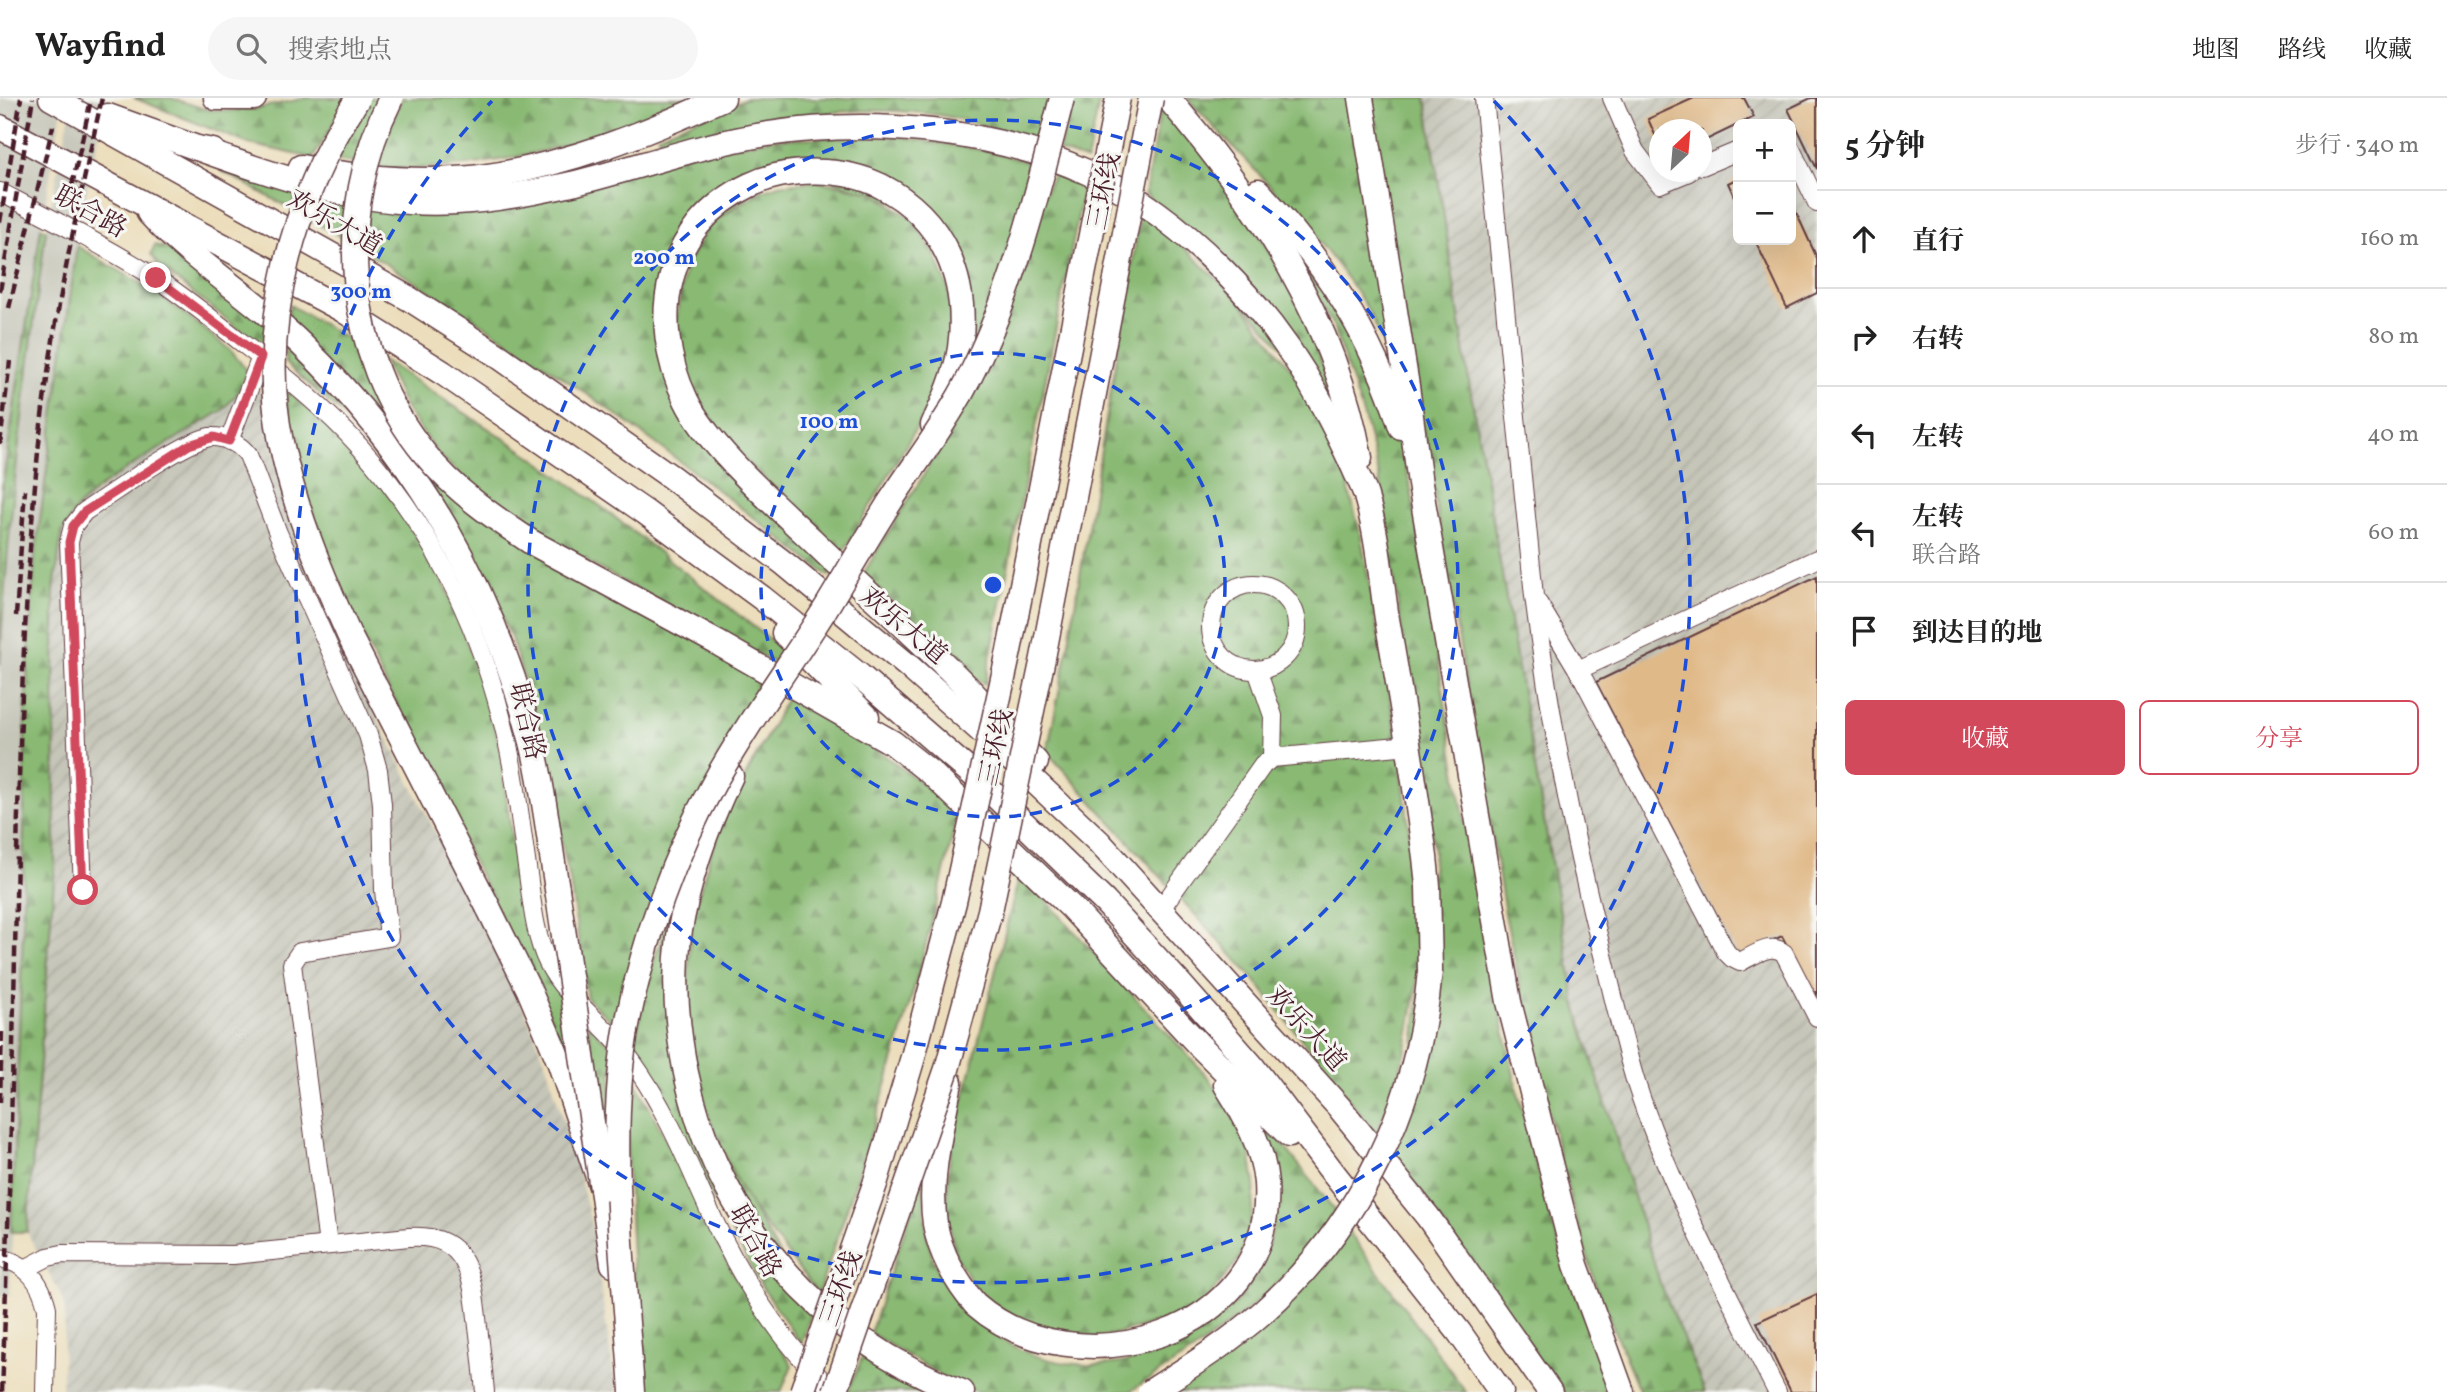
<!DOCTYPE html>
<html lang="zh">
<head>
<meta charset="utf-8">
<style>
	body { margin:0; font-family:Vollkorn,"Noto Serif SC",serif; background:#f6f6f6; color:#222 }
	.controls { position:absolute; right:21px; top:21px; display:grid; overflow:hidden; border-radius:10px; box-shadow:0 7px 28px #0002 }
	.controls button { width:63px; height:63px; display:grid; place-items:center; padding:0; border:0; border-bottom:2px solid #e0e0e0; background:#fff; color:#222; font:35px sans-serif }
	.compass { position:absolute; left:1649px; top:21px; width:63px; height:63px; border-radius:50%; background:#fff; box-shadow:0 7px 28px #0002; rotate:26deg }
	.stop { position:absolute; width:21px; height:21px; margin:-16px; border:5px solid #d1495b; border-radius:50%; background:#fff }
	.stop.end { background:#d1495b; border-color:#fff; box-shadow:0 2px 7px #0008 }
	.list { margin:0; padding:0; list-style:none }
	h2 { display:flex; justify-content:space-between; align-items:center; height:91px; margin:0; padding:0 28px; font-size:30px }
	h2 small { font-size:23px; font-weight:400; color:#767676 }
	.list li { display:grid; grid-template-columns:46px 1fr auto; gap:21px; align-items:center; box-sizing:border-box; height:98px; padding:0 28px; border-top:2px solid #e0e0e0 }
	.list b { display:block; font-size:26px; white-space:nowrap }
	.list p { margin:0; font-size:23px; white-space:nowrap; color:#767676 }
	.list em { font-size:23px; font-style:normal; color:#767676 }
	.actions { display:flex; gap:14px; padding:21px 28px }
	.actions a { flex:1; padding:16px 0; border:2px solid #d1495b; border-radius:10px; text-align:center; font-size:24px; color:#d1495b }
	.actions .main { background:#d1495b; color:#fff }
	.icon { flex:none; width:38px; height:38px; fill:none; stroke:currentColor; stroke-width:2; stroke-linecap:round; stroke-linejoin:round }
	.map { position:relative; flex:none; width:1817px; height:1294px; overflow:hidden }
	header { display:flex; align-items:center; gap:42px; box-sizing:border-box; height:98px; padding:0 35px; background:#fff; border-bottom:2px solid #e0e0e0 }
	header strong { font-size:33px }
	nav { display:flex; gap:38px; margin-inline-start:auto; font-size:24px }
	.search { width:490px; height:63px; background:#f6f6f6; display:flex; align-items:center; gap:18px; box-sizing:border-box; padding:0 24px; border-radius:38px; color:#767676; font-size:26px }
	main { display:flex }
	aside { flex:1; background:#fff }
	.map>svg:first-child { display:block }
	.industrial { fill:url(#industrial-furrows); fill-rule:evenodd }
	.railway { fill:#c5c5b8 }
	.forest { fill:url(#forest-firs); stroke:#6a6c4f; stroke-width:2 }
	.building { fill:#e0b988 }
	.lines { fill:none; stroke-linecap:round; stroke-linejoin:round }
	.minor-casing { stroke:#623c41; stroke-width:20 }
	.highway-casing { stroke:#623c41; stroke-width:27 }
	.minor { stroke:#fff; stroke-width:18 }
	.highway { stroke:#fff; stroke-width:24 }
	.rail { stroke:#4a1f2b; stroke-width:4.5; stroke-dasharray:10 5; stroke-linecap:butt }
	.highway-bridge-casing { stroke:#623c41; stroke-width:27; stroke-linecap:butt }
	.highway-bridge { stroke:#fff; stroke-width:24 }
	.route { stroke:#d1495b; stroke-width:9 }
	.ring { fill:none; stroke:#1d4ed8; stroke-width:3.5; stroke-dasharray:12 9 }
	.labels { text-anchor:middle; stroke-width:6; stroke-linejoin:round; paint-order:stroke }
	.street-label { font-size:26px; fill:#4a1f2b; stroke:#f6f6f2 }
	.centre { fill:#1d4ed8; stroke:#f6f6f2; stroke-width:3.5 }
	.ring-label { font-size:21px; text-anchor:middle; font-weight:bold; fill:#1d4ed8; stroke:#f6f6f2; stroke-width:6; stroke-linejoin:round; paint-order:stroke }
</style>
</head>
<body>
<header>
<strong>Wayfind</strong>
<div class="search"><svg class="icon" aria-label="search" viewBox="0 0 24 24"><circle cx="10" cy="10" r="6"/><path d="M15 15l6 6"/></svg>搜索地点</div>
<nav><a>地图</a><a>路线</a><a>收藏</a></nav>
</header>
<main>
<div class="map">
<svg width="1817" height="1294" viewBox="0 0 1817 1294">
	<defs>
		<pattern id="industrial-furrows" width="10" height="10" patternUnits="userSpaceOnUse" patternTransform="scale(1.75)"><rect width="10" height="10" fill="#c5c5b8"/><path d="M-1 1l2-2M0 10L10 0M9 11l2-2" fill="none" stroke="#aba99e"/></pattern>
		<pattern id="forest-firs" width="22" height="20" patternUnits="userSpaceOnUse" patternTransform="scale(1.75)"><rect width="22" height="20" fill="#89b973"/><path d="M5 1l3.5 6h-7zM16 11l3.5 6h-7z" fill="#72965f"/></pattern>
	</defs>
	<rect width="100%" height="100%" fill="#f6f6f2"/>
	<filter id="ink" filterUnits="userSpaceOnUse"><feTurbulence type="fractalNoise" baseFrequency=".0143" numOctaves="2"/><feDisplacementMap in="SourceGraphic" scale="14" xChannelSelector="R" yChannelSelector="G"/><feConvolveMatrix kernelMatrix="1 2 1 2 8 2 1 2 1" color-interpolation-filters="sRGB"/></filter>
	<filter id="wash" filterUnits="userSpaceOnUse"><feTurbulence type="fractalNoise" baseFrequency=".00686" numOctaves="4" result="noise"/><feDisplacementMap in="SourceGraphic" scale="28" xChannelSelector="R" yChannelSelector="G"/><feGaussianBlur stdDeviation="1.57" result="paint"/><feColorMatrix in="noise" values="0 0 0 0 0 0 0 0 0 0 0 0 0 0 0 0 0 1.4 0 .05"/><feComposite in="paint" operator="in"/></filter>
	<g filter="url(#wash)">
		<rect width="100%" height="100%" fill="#ecdebc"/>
		<!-- industrial -->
		<g class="industrial">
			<path d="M1426 0H1817V1294H1705L1660 1185 1576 908 1469 284ZM1738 26H1791V142H1738ZM1660 32H1702V74H1660Z"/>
			<path d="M244 269 261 294 266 308 288 416 320 507 521 903 544 960 572 1049 592 1128 616 1294H61L65 1212 61 1198 27 1134 55 769 54 492 58 450 62 434 76 411 246 274Z"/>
		</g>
		<!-- railway -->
		<g class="railway">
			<path d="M0 0H64L41 129 0 404Z"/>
			<path d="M73 0H108L89 80 77 148 35 459 25 616 23 832 10 1198H0V567L4 483 20 333 46 132Z"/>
		</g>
		<!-- forest -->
		<g class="forest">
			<path d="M134 0H171L208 12 228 13 255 11 306 0H348L313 60 249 46Z"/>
			<path d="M366 0H379L355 65 333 62Z"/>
			<path d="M402 0H693C592 43 486 78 375 69Z"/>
			<path d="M747 0H1050L1039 46C1002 34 964 19 925 15 835 5 747 26 660 43L658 37Z"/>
			<path d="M1072 0H1100L1087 63 1059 53Z"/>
			<path d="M1187 0H1354L1395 253 1388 256C1380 240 1374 222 1365 207 1315 129 1249 67 1187 0Z"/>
			<path d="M1367 0H1426L1469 284 1576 908 1660 1185 1705 1294H1640L1598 1194 1574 1114 1542 988 1506 821Z"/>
			<path d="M1162 4 1223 79 1295 195 1339 312 1145 95Z"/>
			<path d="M894 38 988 53 1034 66 1009 160 973 249 938 119 785 66 663 168 656 196 654 217 659 257 833 471 829 478C749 416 670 354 587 296 514 245 439 198 363 152L367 107 397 110 772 41Z"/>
			<path d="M221 70 299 92 291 111 222 73Z"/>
			<path d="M1055 72 1085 83 985 586 969 576 863 476 928 370Z"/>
			<path d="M817 83 872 94 912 121 934 155 948 190 951 210 948 258 928 310 842 456 719 337 685 278 674 235 685 169 710 127 759 94 779 87Z"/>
			<path d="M319 97 347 103 345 141 309 121Z"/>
			<path d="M1141 114 1170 136 1240 203 1295 276 1344 373 1361 439 1399 650 1417 796 1419 858 1416 893 1405 956 1389 1005 1376 1035 1253 880 1047 654 1067 555Z"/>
			<path d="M41 129 46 132C27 277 7 421 0 567V404Z"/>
			<path d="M1287 140 1337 202 1396 333 1410 386C1449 622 1480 862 1543 1094 1562 1162 1588 1228 1612 1294H1559L1393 1053 1406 1025 1434 753 1379 377 1364 319 1333 228Z"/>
			<path d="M155 147 169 151 266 227 264 251 159 168 151 156Z"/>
			<path d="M77 148 152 192 204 231 231 253 244 269 246 274 242 290 223 312 123 373 95 393 76 411 62 434 54 492 55 769 27 1134H11L23 832 25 616 35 459Z"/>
			<path d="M290 207 358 247 423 366 765 580 616 928 587 900 570 783 533 609 511 540 500 515 288 220Z"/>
			<path d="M286 243 355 318 351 324 285 265Z"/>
			<path d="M383 262 531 358 603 410 782 551 774 565 552 445 484 398 438 356 406 311Z"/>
			<path d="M285 290 323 323 370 373 399 411 432 462 446 490 485 593 499 647 517 778 537 858 564 902 575 971 337 486 297 367Z"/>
			<path d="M790 594 864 642 958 713C922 878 873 1038 818 1196L743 1098 708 1018 686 922 691 823 710 758 727 713Z"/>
			<path d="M1020 774 1207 978 1225 1002 1250 1054 1255 1086 1253 1107 1248 1136 1239 1161 1196 1215 1060 1250 978 1195 955 1156 946 1108 950 1057Z"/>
			<path d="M672 804 681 987 812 1213 801 1246 762 1189 709 1093 661 993 635 948 643 899Z"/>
			<path d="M588 925 614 952 608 1026H603Z"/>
			<path d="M631 976C666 1037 694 1101 726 1162 746 1199 769 1233 792 1267L781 1294H648L632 1158 627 1057Z"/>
			<path d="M1255 1011 1336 1114 1308 1153 1282 1181 1247 1212 1195 1252 1129 1294H978L954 1285 870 1235 921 1084 923 1085C925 1114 924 1145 938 1172 1002 1294 1158 1294 1242 1197 1259 1174 1273 1143 1275 1114 1277 1080 1263 1044 1255 1011Z"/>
			<path d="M1348 1133 1466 1294H1167Z"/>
			<path d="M866 1250 943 1294H850L848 1293Z"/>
		</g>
		<g id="blocks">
			<!-- building -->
			<g class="building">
				<path d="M1694 0H1744L1754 19 1702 44V32H1660V48L1648 21Z"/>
				<path d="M1811 0H1817V71L1788 11Z"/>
				<path d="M1738 80V107L1728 85Z"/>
				<path d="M1791 103 1817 160V195L1787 210 1755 142H1791Z"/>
				<path d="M1817 478V904L1782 838 1738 858 1596 584Z"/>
				<path d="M1817 1196V1294H1791L1757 1224Z"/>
			</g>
		</g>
	</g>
	<g filter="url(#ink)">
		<use href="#blocks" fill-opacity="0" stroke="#623c41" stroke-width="2"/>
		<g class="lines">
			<!-- minor casing -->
			<g class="minor-casing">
				<g id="minor">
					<path d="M1484 0 1534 498C1550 625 1575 749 1607 873 1616 910 1625 949 1636 985 1671 1093 1727 1193 1777 1294"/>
					<path d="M1612 0 1635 53 1660 86 1689 74"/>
					<path d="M1791 51 1817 105"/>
					<path d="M1702 68 1738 53"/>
					<path d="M0 94C52 121 105 148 154 179 186 200 216 224 246 248 286 279 326 311 360 349 428 425 476 520 501 618 515 669 520 723 528 776 532 805 535 839 548 865 562 894 592 917 613 940 635 964 653 994 668 1023 688 1061 703 1102 723 1141 750 1194 790 1255 835 1294"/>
					<path d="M229 343 261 259"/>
					<circle cx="1254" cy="529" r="43"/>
					<path d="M1538 505 1584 582 1726 854 1732 860 1740 864C1755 857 1770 844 1784 855L1817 919"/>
					<path d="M1257 572 1273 618 1272 660"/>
					<path d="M1578 572 1817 461"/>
					<path d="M83 792 69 444 73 428 84 414C110 397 184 343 210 339 224 338 240 346 248 357L278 435 368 637 378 672 382 706 384 792 389 839 300 854 292 866 328 1147"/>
					<path d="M1160 812 1263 667 1272 660 1409 647"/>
					<path d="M0 1160C28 1166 41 1184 47 1210L45 1294"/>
					<path d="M25 1171 48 1159 62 1156 233 1157 409 1139C470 1135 473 1182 478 1229 481 1250 483 1272 485 1294"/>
				</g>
			</g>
			<!-- highway casing -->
			<g class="highway-casing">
				<g id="highway">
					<path d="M51 0 408 200 497 257 671 379 785 466 907 567 979 631 1099 744 1339 1009 1428 1119 1550 1294"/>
					<path d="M216 0H254"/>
					<path d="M1168 0C1260 108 1334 218 1360 360"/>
					<path d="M1361 0 1407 288 1420 386 1509 904 1576 1167 1622 1294"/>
					<path d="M108 18 197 50 213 53"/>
					<path d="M0 29 343 212 443 275 645 414 762 500 860 578 977 680 1105 804 1181 887 1252 968 1334 1076 1459 1234 1501 1294"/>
					<path d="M197 50C280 80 367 110 457 104 497 102 537 94 576 85 640 69 702 46 768 36 872 20 993 31 1089 75 1183 118 1271 211 1319 301 1332 323 1343 347 1354 370 1358 380 1365 391 1367 402 1378 440 1381 482 1387 521 1401 600 1414 679 1425 759L1428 788 1430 873"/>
					<path d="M301 69C360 80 420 86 481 79 565 68 647 35 723 0"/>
					<path d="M1258 93C1326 166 1370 234 1401 329"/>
					<path d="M149 115C194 165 253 199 301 246 418 360 491 487 532 644 544 692 549 742 557 791"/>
					<path d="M933 327C944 303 956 277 960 250 969 181 943 120 881 88 843 69 788 69 750 87 665 127 647 222 686 302 708 348 773 405 811 441 861 490 915 536 964 586 989 611 1012 638 1036 664"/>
					<path d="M531 444 716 544 893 645 932 676 1071 809 1198 946 1289 1037"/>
					<path d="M784 535 867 619"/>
					<path d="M731 678C706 729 688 781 679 838 673 884 677 931 686 975 717 1124 821 1240 962 1294"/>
					<path d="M488 809 529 892 559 963 602 1091 613 1166"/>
					<path d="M950 984C942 1029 928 1080 935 1126 940 1155 956 1184 975 1206 1075 1294 1276 1238 1266 1085 1263 1049 1245 1017 1226 987"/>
				</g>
			</g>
			<!-- minor -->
			<use href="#minor" class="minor"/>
			<!-- highway -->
			<use href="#highway" class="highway"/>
			<!-- rail -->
			<g class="rail">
				<path d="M72 88 90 6"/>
				<path d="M0 124 21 0"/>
				<path d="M0 193 33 0"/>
				<path d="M9 210 53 28"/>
				<path d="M0 346 10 263"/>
				<path d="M16 518 25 392"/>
				<path d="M0 1004 2 934"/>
				<path d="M2 1294C8 1148 12 1002 15 856 18 688 22 521 38 354 50 235 76 116 102 0"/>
			</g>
			<!-- highway-bridge casing -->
			<g class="highway-bridge-casing">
				<g id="highway-bridge">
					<path d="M358 0C294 100 257 225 281 344 295 413 321 475 350 539L488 809"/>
					<path d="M391 0C334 113 344 257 425 356 454 392 493 419 531 444"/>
					<path d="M557 791 602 1091"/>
					<path d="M632 1294C625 1176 605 1038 628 922 644 841 674 757 714 685 747 625 788 570 824 513 846 477 867 440 890 404 914 367 941 332 963 292 1012 200 1036 100 1062 0"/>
					<path d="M802 1294 875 1086 913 959 954 804 1009 553 1118 0"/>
					<path d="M835 1294 947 971 990 813 1043 560 1151 0"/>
					<path d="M1150 1294C1189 1269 1228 1245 1263 1214 1361 1127 1419 1004 1430 873"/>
				</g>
			</g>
			<!-- highway-bridge -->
			<use href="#highway-bridge" class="highway-bridge"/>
		</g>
	</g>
	<g class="lines" filter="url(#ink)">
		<!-- route -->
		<path class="route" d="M83 792 69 444 73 428 84 414 189 347 214 339 229 343 261 259 156 180"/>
	</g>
	<!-- distance rings -->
	<g class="ring">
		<circle cx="993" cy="487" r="232"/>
		<circle cx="993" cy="487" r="465"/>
		<path d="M1494 3A697 697 0 1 1 492 3"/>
	</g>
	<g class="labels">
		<!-- street labels -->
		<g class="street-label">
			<text transform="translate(1103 93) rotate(-79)" y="9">三环线</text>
			<text transform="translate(91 113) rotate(29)" y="9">联合路</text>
			<text transform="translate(335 124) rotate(30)" y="9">欢乐大道</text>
			<text transform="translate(904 527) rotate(40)" y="9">欢乐大道</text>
			<text transform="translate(528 623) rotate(77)" y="9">联合路</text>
			<text transform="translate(995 649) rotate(-78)" y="9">三环线</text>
			<text transform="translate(1307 930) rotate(48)" y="9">欢乐大道</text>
			<text transform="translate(756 1143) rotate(61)" y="9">联合路</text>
			<text transform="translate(840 1190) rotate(-71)" y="9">三环线</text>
		</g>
	</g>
	<circle cx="993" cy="487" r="10" class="centre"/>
	<g class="ring-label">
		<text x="664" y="166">200 m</text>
		<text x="361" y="200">300 m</text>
		<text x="829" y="330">100 m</text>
	</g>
</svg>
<div class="controls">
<button>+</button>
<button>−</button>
</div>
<svg class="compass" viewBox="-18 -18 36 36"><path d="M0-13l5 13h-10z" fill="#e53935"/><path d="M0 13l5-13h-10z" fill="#767676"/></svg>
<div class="stop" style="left:83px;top:792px"></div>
<div class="stop end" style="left:156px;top:180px"></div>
</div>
<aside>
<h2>5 分钟<small>步行 · 340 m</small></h2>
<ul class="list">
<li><svg class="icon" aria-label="ahead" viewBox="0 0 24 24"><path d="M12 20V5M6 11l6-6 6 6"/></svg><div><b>直行</b></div><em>160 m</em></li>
<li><svg class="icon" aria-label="right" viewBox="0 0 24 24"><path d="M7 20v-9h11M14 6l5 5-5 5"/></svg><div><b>右转</b></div><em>80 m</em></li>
<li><svg class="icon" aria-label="left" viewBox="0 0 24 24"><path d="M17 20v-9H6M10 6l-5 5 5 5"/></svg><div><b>左转</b></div><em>40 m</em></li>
<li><svg class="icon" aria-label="left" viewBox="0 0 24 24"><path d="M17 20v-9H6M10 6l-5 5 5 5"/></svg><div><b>左转</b><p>联合路</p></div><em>60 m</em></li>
<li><svg class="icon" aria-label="arrive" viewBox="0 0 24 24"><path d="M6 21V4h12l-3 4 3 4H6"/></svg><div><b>到达目的地</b></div></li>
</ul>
<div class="actions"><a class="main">收藏</a><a>分享</a></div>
</aside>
</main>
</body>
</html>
